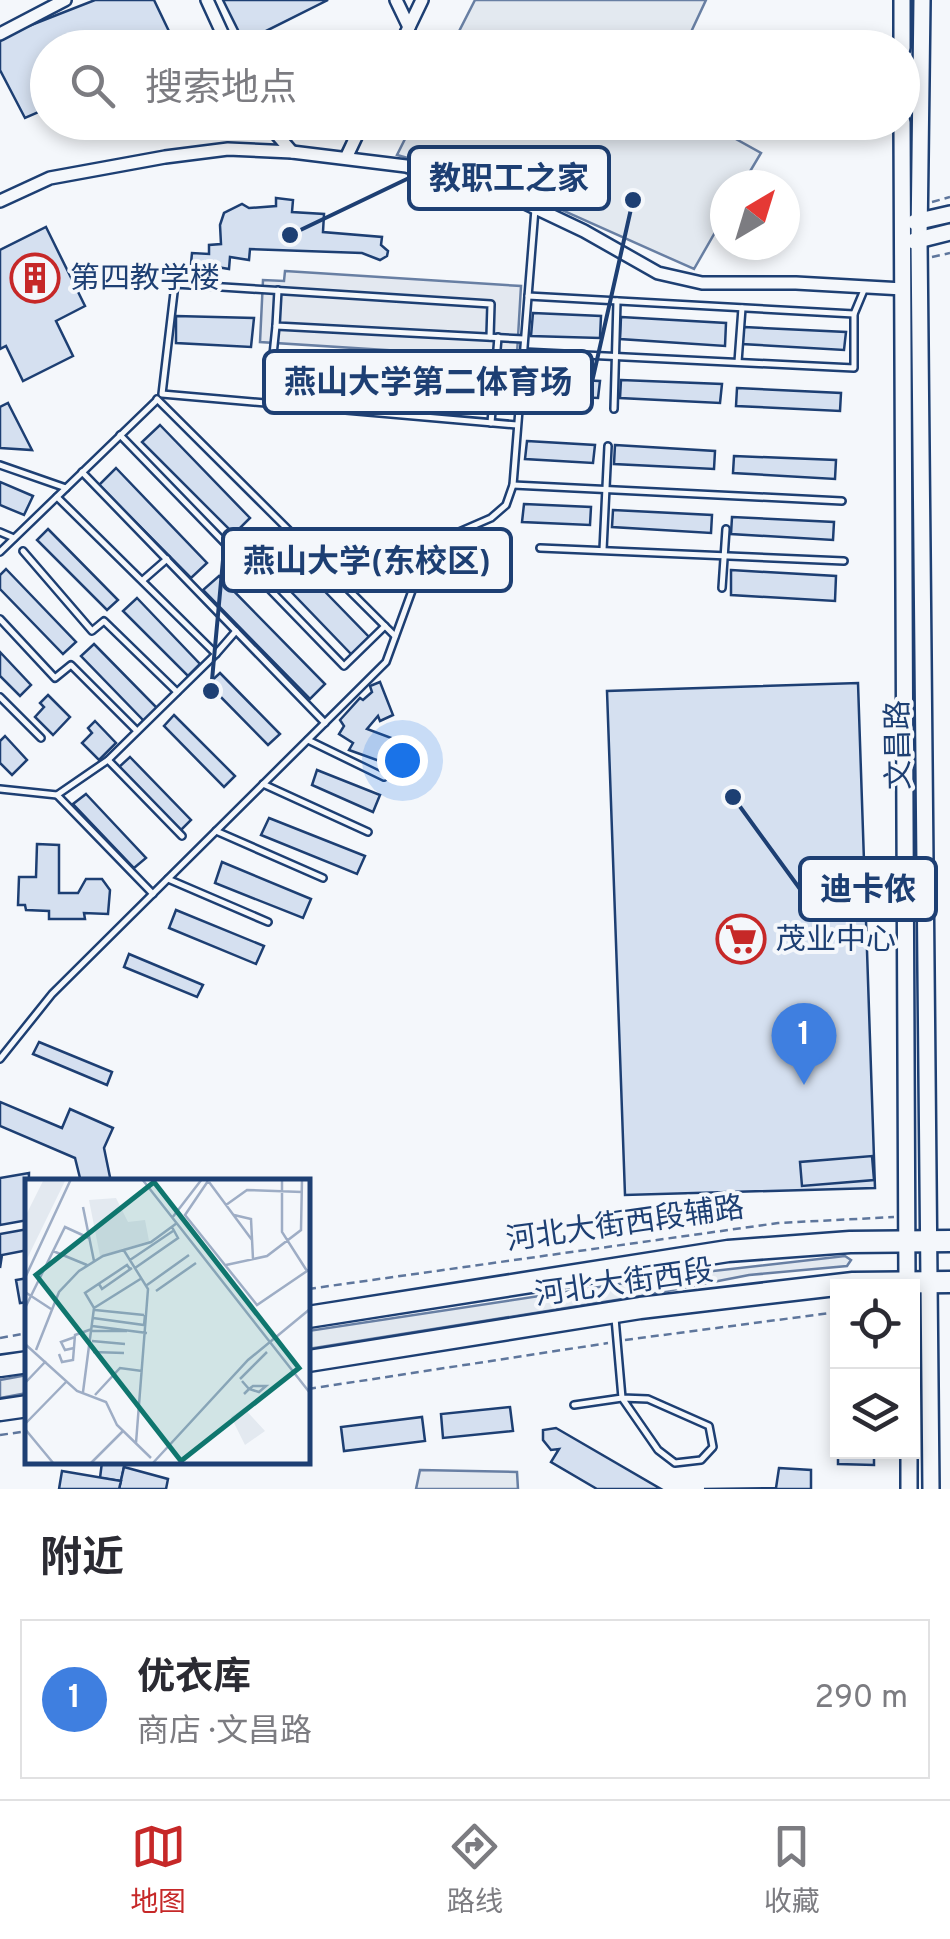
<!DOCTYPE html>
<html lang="zh">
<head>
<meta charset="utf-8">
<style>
	body { margin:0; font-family:Overpass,"Noto Sans SC",sans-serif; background:#f7f7f7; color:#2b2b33 }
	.controls { position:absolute; right:30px; bottom:30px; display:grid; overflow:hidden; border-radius:0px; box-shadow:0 5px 15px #0003 }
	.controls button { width:90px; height:90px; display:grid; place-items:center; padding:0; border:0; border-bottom:2px solid #e1e1e2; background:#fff; color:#2b2b33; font:50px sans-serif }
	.compass { position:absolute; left:710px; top:170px; width:90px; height:90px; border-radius:50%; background:#fff; box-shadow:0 5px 15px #0003; rotate:38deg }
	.you { position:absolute; left:402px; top:760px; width:35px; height:35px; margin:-25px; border:8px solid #fff; border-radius:50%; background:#1a73e8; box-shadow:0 0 0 15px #1a73e833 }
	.badge { display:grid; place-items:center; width:65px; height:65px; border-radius:50%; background:#c62828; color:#fff; font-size:32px; font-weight:700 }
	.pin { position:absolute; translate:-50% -82px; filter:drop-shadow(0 2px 5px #0008) }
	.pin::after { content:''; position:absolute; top:52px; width:35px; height:30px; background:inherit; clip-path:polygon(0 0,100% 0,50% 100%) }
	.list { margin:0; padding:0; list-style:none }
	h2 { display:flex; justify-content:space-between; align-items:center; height:130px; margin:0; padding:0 40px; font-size:42px }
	h2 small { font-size:32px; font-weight:400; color:#7c7c81 }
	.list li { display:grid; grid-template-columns:65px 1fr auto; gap:30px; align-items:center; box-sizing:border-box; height:160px; margin:0 20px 20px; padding:0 20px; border:2px solid #e1e1e2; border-radius:0px }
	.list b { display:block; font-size:38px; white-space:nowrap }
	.list p { margin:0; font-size:32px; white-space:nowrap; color:#7c7c81 }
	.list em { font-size:32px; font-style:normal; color:#7c7c81 }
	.icon { flex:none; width:55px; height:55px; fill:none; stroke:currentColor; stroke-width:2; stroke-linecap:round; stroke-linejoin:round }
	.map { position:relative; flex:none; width:950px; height:1489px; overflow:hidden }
	.search { position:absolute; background:#fff; box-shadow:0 5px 15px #0003; left:30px; right:30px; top:30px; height:110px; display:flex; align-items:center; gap:25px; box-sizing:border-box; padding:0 35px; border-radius:55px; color:#7c7c81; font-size:38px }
	.sheet { height:310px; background:#fff }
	nav { display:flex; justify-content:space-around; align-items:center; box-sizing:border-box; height:140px; border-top:2px solid #e1e1e2; background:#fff; font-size:28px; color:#7c7c81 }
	nav a { display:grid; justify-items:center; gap:5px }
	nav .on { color:#c62828 }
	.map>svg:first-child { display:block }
	.green { fill:#e3e9f0; stroke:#687fa3; stroke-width:2.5 }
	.parking { fill:#e3e8f0; stroke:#687fa3; stroke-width:2.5 }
	.building { fill:#d5e0f0; stroke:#1d3f73; stroke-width:2.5 }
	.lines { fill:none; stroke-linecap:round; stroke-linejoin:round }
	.lane-casing { stroke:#1d3f73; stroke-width:10 }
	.street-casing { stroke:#1d3f73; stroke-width:16 }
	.secondary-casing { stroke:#1d3f73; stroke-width:20 }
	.highway-casing { stroke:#1d3f73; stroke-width:25 }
	.path { stroke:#5e769c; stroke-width:2.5; stroke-dasharray:8 5; stroke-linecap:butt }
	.lane { stroke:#f4f7fb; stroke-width:5 }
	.street { stroke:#f4f7fb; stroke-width:11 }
	.secondary { stroke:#f4f7fb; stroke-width:15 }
	.highway { stroke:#f4f7fb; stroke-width:20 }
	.labels { text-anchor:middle; stroke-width:8; stroke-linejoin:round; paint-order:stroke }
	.poi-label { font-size:30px; fill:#1d3f73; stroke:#f4f7fb; text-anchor:start }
	.street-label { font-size:30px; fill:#1d3f73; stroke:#f4f7fb }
	.inset-road { fill:none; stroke:#9eadc5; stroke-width:2.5 }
	.view { fill:#0f766e; fill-opacity:0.15; stroke:#0f766e; stroke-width:5 }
	.inset-edge { fill:none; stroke:#1d3f73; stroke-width:5 }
	.leader { fill:none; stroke:#1d3f73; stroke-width:4 }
	.callout-dot { fill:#1d3f73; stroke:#f4f7fb; stroke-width:4 }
	.callout { fill:#f4f7fb; stroke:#1d3f73; stroke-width:4 }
	.callout-label { font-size:32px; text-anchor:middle; font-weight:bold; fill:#1d3f73 }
</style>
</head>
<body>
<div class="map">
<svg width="950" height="1489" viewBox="0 0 950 1489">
	<rect width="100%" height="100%" fill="#f4f7fb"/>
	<!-- green -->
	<g class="green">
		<path d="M475 0H706L684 47H451Z"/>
		<path d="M413 123H707L761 153 742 185H725V215L694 269 508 186 397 155Z"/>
		<path d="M845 1256 851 1260 847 1266 749 1275 641 1296 308 1349V1331L678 1275Z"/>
		<path d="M27 1375V1393L0 1398V1380Z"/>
		<path d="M420 1470 517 1472 518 1489H416Z"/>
	</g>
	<!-- parking -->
	<path class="parking" d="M285 271 521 286 515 388 478 386 479 356 260 342 263 280 284 281Z"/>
	<!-- building -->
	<g class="building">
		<path d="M95 0H154L177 48H48V108L25 118 0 70V41L21 29Z"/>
		<path d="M223 0H328L244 42Z"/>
		<path d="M276 198 293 200 292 212 324 214 323 232 382 237 381 245 388 251 387 256 380 260 362 253 250 249 249 260 230 257 229 269 211 266 210 275 190 274 192 253 209 254V245L221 244 220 225 224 213 242 204 249 208 276 206Z"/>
		<path d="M46 227 85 306 56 321 73 356 23 381 6 346 0 349V250Z"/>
		<path d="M533 313 601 316 600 338 531 336Z"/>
		<path d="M176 316 254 318 251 347 176 343Z"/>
		<path d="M621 317 726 323 725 346 620 339Z"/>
		<path d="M744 327 846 332 844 350 742 344Z"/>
		<path d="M533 378 600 381 598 398 531 395Z"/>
		<path d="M621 380 722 384 720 403 620 398Z"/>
		<path d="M737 388 841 393 840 411 736 406Z"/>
		<path d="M8 403 32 450 0 448V407Z"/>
		<path d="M160 425 250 518 234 534 142 442Z"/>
		<path d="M527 441 595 445 593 463 525 459Z"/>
		<path d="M615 445 715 451 714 469 614 464Z"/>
		<path d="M734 456 836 460 835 479 733 473Z"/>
		<path d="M116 468 207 563 191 578 99 485Z"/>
		<path d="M0 482 33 496 24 515 0 505Z"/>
		<path d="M524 504 591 507 590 525 522 522Z"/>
		<path d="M613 510 712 515 711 533 612 527Z"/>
		<path d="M732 517 834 522 833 540 731 534Z"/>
		<path d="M48 529 118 600 107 610 37 540Z"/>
		<path d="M264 529 370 638 352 655 246 545Z"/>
		<path d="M6 569 76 642 63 654 0 589V575Z"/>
		<path d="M731 570 836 576 835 601 731 595Z"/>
		<path d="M219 576 325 684 310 699 203 590Z"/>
		<path d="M137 598 200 664 188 676 123 611Z"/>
		<path d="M94 644 157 708 144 721 81 656Z"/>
		<path d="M0 652 31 685 20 696 0 676Z"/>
		<path d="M220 673 280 734 268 745 208 684Z"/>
		<path d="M380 682 393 715 380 721 378 716 367 729 394 739 385 763 349 750 353 743 339 734 344 726 340 720 360 698 363 700 372 692 370 686Z"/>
		<path d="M858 683 875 1188 625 1195 607 691Z"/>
		<path d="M48 695 70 717 53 735 35 717 44 707 40 703Z"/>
		<path d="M174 715 235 776 224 787 164 726Z"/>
		<path d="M95 721 116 743 99 760 82 743 92 733 88 728Z"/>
		<path d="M5 736 27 760 12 775 0 763V741Z"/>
		<path d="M130 757 191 820 180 831 118 768Z"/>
		<path d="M317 770 380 795 373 812 312 785Z"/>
		<path d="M86 794 146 858 134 868 73 804Z"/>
		<path d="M269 818 365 856 357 874 261 835Z"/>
		<path d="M37 844 59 845V893H78L86 879H102L110 890 108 914 84 913 85 919H49V911L26 910 25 905H18L19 877H36Z"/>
		<path d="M222 862 311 899 303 918 215 883Z"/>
		<path d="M176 910 264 946 256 964 169 928Z"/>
		<path d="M129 954 203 985 197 997 124 967Z"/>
		<path d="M39 1042 112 1072 107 1085 33 1054Z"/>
		<path d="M0 1102 62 1128 70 1109 113 1128 104 1148 111 1182H81L75 1158 0 1126Z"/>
		<path d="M872 1156 874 1180 802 1186 800 1162Z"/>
		<path d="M29 1173 28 1220 0 1225V1178Z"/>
		<path d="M28 1229V1250L2 1255 0 1268V1234Z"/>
		<path d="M28 1278V1302L20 1303 16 1280Z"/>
		<path d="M510 1407 513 1431 443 1438 441 1414Z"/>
		<path d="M422 1417 425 1441 344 1451 341 1427Z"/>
		<path d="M556 1428 661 1489H597L551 1462 559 1449 551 1450 543 1440V1430Z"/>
		<path d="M838 1452H874V1465L838 1464Z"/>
		<path d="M102 1462H125L121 1481 100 1478Z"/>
		<path d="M124 1467 168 1479 166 1489H119Z"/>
		<path d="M779 1468 811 1470V1489H704L776 1488Z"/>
		<path d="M62 1471 121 1481 119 1489H59Z"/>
	</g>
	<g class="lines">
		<!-- lane casing -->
		<g class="lane-casing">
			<g id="lane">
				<path d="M278 290 276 326 524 339"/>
				<path d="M528 296 854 314"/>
				<path d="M490 337 491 304 175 284 162 394 517 425"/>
				<path d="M523 352 854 368V314L864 290"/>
				<path d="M738 362 742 308"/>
				<path d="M157 399 395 636"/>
				<path d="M268 403 276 326"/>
				<path d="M614 409 617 301"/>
				<path d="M491 423 498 337"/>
				<path d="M120 435 344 666 385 626"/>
				<path d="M0 465 66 488"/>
				<path d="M82 472 325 723"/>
				<path d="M513 485 842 501"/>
				<path d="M57 497 216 654 236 631"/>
				<path d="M0 532 14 538"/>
				<path d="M540 548 844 561"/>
				<path d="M603 550 608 446"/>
				<path d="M23 551 92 631 104 621 177 692"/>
				<path d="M0 552 157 400"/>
				<path d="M143 580 167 559"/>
				<path d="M722 588 726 529"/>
				<path d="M0 619 55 678 71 665 137 731"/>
				<path d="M0 697 41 738"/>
				<path d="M308 740 384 777"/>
				<path d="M108 760 216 654"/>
				<path d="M263 784 368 832"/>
				<path d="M0 789 57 795 153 894"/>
				<path d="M57 795 108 760 182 836"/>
				<path d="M216 831 323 878"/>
				<path d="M168 879 268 922"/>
				<path d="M0 1059 52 994 386 662 425 555 445 538 491 518 506 505 513 485 535 209"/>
				<path d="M574 1405 622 1398 648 1399 709 1426 713 1447 701 1460 675 1463 658 1450 622 1398 615 1318"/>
			</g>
		</g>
		<!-- street casing -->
		<g class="street-casing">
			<g id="street">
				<path d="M207 0 229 48"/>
				<path d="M396 0 409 27"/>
				<path d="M0 34 65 0"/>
				<path d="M399 48 422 0"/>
				<path d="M266 122 292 152"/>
				<path d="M346 158 363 122"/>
				<path d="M0 201 50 178 165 157 228 149 292 152 406 166 525 203 584 231 658 273 702 283H796L903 289"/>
			</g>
		</g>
		<!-- secondary casing -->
		<g class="secondary-casing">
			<g id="secondary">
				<path d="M922 0 919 239 931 1489"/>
				<path d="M902 48V0"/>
				<path d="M902 122 907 1286"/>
				<path d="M915 222 950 214"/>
				<path d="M914 241 950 232"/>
				<path d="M909 1489V1452"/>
			</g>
		</g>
		<!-- highway casing -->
		<g class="highway-casing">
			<g id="highway">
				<path d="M308 1317 728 1251 850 1242 950 1241"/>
				<path d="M308 1361 640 1308 853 1283 950 1282"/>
				<path d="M0 1366 28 1362"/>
				<path d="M0 1410 28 1406"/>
			</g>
		</g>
		<!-- path -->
		<g class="path">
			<path d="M932 202 950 197"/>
			<path d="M932 257 950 253"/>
			<path d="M308 1289 778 1223 894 1217"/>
			<path d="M0 1338 28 1333"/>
			<path d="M625 1340 838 1312"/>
			<path d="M308 1389 608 1343"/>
			<path d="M0 1435 28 1431"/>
		</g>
		<!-- lane -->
		<use href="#lane" class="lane"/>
		<!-- street -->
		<use href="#street" class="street"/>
		<!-- secondary -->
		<use href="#secondary" class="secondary"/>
		<!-- highway -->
		<use href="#highway" class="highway"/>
	</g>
	<!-- icons -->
	<defs>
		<g id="building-ring" transform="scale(2.5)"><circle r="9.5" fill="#f4f7fb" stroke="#c62828" stroke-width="1.5"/><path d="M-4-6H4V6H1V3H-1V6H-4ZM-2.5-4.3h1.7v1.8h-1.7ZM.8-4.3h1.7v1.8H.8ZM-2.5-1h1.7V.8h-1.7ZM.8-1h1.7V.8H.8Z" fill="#c62828"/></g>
		<g id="supermarket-ring" transform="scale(2.5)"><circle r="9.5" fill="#f4f7fb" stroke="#c62828" stroke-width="1.5"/><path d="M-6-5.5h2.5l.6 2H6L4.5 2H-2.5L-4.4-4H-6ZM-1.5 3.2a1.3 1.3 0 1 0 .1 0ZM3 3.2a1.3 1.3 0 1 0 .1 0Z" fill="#c62828"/></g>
	</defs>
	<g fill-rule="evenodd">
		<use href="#building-ring" x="35" y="278"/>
		<use href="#supermarket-ring" x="741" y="939"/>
	</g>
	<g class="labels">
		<!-- poi labels -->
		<g class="poi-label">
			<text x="70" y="288">第四教学楼</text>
			<text x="776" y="949">茂业中心</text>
		</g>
		<!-- street labels -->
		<g class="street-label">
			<text transform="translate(898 745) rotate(-91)" y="10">文昌路</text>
			<text transform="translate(625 1223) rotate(-8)" y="10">河北大街西段辅路</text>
			<text transform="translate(624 1282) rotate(-8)" y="10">河北大街西段</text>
		</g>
	</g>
	<!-- overview -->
	<g transform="translate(25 1179)">
		<rect width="285" height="285" fill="#f4f7fb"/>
		<path d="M19 0H41L0 84V38ZM91 19 103 43 120 41 124 62 75 77 64 21ZM219 229 240 252 220 266 206 238Z" fill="#e3e9f0"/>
		<path class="inset-road" d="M117 0 285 214M257 0V53L282 92M183 2 160 36 232 126 285 90M184 3 227 61M201 26 222 11 277 13M58 28 69 82M209 36 226 40 228 80M147 39 177 0M98 70 123 110 111 264M28 72 62 86M105 81 148 52M201 86 242 77 276 51 277 0M110 89 153 59 147 48M105 90 102 86 60 114 69 129 117 99M0 99 46 0M74 105 77 110 107 89M122 106 164 76M131 112 171 84M0 113 26 130M0 129 40 48 64 59M70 131 119 136M68 139 119 146 120 136M67 147 122 154M66 152H102M285 159V192M67 162 100 165M0 165 52 212 81 223 92 246 126 279M49 169 40 171 36 163 50 158M11 171 34 113 54 92 78 77 126 63 152 44M68 173 99 174M34 175 37 183 48 181 50 156 67 150M215 200 242 173M217 202 224 210 234 213 241 207H228L224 210 219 215M0 204 21 182M58 213 69 129M70 216 95 189 117 192M0 245 42 202M0 250 29 285M65 285 98 252M127 285 223 181 285 130"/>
		<path class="view" d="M129 3 274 189 156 282 11 96Z"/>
		<rect width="285" height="285" class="inset-edge"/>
	</g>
	<!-- callouts -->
	<path class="leader" d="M290 235L409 178M633 200L592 382M211 691L223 560M733 797L800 889"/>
	<g class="callout-dot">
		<circle cx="290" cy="235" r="10"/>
		<circle cx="633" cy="200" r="10"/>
		<circle cx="211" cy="691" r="10"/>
		<circle cx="733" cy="797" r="10"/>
	</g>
	<g class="callout">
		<rect x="409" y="147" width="200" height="62" rx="10"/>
		<rect x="264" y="351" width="328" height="62" rx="10"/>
		<rect x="223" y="529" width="288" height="62" rx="10"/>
		<rect x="800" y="858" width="136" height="62" rx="10"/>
	</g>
	<g class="callout-label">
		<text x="509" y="189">教职工之家</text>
		<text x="428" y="393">燕山大学第二体育场</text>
		<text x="367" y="572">燕山大学(东校区)</text>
		<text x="868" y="900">迪卡侬</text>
	</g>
</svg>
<div class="controls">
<button><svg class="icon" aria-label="locate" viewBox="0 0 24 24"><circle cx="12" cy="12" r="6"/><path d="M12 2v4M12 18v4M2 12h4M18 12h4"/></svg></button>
<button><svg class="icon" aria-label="layers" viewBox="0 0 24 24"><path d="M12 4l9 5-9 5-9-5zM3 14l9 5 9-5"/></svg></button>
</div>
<svg class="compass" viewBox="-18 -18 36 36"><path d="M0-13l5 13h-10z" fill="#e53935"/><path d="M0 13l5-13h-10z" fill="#7c7c81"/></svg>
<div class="you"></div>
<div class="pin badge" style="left:804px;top:1085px;background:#3f7fe0">1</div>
<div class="search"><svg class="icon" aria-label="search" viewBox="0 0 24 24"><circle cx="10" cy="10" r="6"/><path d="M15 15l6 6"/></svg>搜索地点</div>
</div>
<section class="sheet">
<h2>附近<small></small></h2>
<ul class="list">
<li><span class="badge" style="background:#3f7fe0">1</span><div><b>优衣库</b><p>商店 · 文昌路</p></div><em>290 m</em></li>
</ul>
</section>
<nav>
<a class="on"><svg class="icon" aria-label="map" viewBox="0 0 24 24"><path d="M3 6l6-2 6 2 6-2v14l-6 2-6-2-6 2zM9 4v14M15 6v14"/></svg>地图</a>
<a><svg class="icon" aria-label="directions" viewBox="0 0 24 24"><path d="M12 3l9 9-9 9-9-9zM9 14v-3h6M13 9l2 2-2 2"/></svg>路线</a>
<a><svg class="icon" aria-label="saved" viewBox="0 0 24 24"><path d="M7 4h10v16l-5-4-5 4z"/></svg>收藏</a>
</nav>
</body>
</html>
